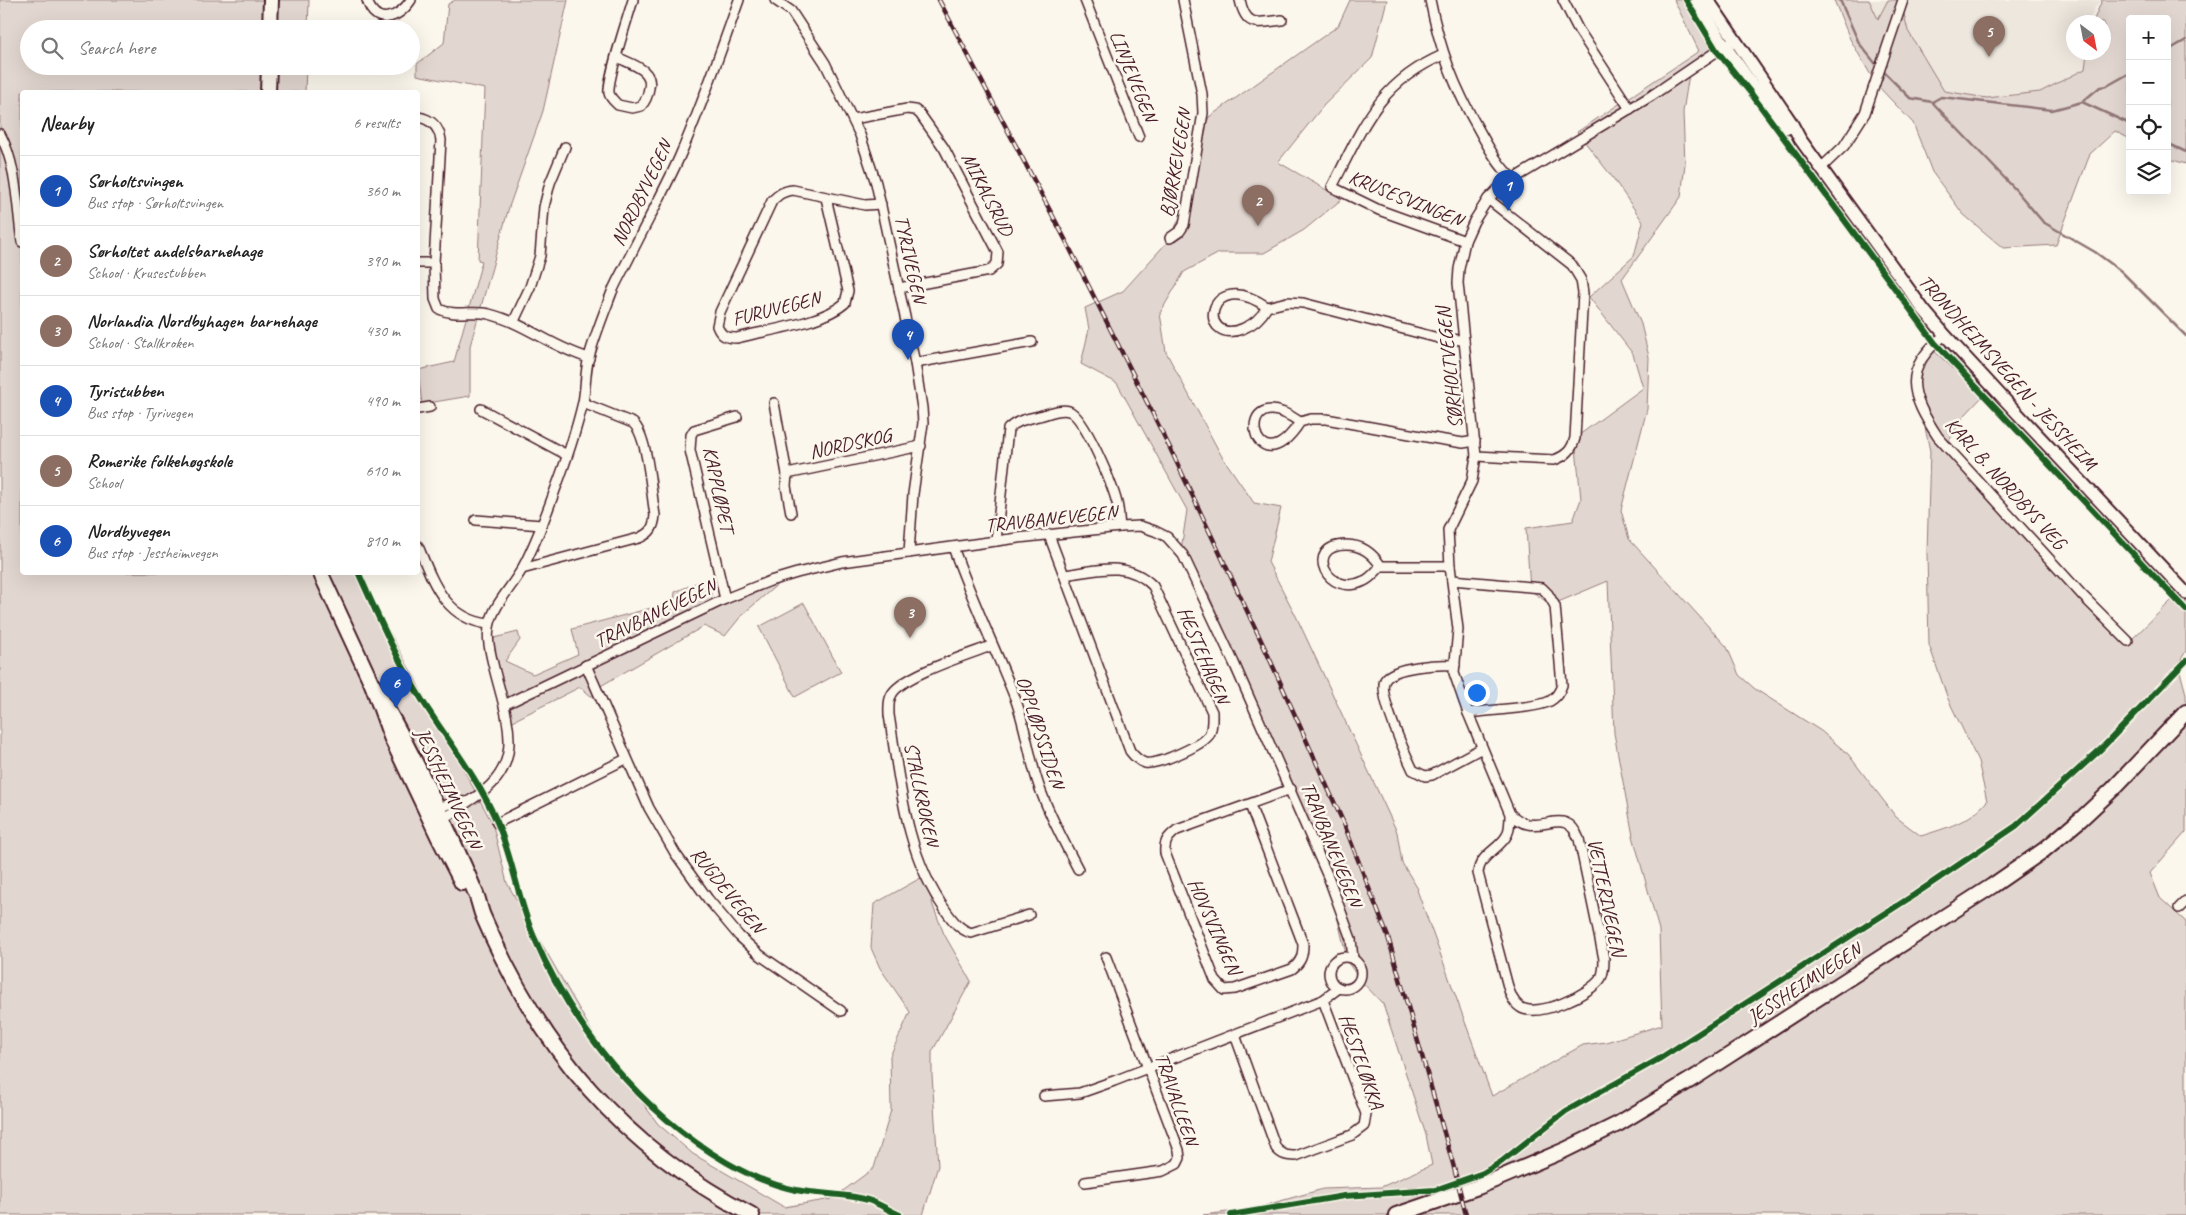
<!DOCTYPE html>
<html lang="en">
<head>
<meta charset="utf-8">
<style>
	body { margin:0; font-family:Caveat,sans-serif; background:#f2f2f2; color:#222 }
	.controls { position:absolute; right:15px; top:15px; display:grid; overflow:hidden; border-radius:5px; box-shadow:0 5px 20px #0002 }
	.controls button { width:45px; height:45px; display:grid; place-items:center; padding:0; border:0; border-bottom:1px solid #e0e0e0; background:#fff; color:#222; font:25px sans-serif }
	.compass { position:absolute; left:2066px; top:15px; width:45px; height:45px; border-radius:50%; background:#fff; box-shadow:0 5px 20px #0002; rotate:148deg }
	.you { position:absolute; left:1476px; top:692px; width:18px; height:18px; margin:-12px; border:4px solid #fff; border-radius:50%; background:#1a73e8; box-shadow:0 0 0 8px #1a73e833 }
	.badge { display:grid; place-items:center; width:32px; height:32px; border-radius:50%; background:#0b8043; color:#fff; font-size:16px; font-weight:700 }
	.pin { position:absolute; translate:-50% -41px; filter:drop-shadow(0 1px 2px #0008) }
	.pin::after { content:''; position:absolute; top:26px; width:18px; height:15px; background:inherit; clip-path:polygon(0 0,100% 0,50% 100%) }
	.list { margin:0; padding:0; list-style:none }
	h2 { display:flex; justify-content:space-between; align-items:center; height:65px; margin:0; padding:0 20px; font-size:21px }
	h2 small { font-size:16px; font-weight:400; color:#767676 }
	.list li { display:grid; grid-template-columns:32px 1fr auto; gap:15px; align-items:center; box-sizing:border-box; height:70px; padding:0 20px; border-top:1px solid #e0e0e0 }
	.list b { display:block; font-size:19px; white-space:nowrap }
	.list p { margin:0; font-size:16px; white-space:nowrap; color:#767676 }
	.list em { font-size:16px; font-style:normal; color:#767676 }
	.icon { flex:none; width:28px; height:28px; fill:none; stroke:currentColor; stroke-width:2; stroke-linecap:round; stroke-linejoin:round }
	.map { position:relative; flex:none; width:2186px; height:1215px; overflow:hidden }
	.search { position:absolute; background:#fff; box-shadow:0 5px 20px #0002; left:20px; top:20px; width:400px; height:55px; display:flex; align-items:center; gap:12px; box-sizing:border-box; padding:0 18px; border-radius:28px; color:#767676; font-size:19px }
	.panel { position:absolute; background:#fff; box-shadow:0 5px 20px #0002; left:20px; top:90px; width:400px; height:485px; border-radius:5px }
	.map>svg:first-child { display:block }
	.built { fill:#eee7de }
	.green { fill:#e2d7d0; stroke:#967b7e }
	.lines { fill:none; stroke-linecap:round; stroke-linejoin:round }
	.stream { stroke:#907477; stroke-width:2.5 }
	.street-casing { stroke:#4a1f2b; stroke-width:12 }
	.secondary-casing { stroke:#4a1f2b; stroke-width:15 }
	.primary-casing { stroke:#4a1f2b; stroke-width:18 }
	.street { stroke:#fbf7ec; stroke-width:9 }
	.secondary { stroke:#fbf7ec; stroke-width:11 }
	.primary { stroke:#fbf7ec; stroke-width:14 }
	.rail-casing { stroke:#4a1f2b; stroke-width:4.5 }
	.rail { stroke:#fbf7ec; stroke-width:2.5; stroke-dasharray:8; stroke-linecap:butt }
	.cycleway-casing { stroke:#fbf7ec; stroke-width:9 }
	.cycleway { stroke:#1b5e20; stroke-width:6 }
	.labels { text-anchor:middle; stroke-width:5; stroke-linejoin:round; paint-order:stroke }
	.street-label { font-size:20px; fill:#4a1f2b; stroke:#fbf7ec }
</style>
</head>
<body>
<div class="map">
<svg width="2186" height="1215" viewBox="0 0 2186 1215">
	<rect width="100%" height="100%" fill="#fbf7ec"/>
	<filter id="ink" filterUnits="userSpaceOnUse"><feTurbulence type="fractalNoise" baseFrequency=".02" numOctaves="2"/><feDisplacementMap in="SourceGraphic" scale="10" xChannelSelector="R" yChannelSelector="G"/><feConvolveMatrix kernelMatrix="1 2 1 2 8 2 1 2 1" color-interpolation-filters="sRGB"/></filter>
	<g filter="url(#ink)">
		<!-- built -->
		<path class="built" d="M1862 0H2101L2095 8 2089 22H2074V52L2092 53 2084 82 2048 98 1914 106Z"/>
		<!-- green -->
		<g class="green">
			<path d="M0 0H309L308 29H29V66H306L305 92H22V572L358 573 490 819 497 824 493 826 507 883 595 1037 658 1124 693 1154 784 1207 832 1199 874 1168 891 1110 890 1056 910 1012 880 968 871 948 874 904 926 875 933 906 944 934 971 981 932 1052V1075L938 1166 923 1215H0Z"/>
			<path d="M455 0H568L543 111 509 207 470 346V396L422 404 418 370 454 362 482 261 478 260 485 89 417 75V64L444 43 448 4Z"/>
			<path d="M1350 0H1387L1372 58 1324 105 1278 162 1342 199 1304 230 1264 253H1219L1184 272 1160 313 1166 352 1221 455 1254 503 1281 508 1268 562 1296 616 1397 832 1402 863 1418 889 1417 890 1492 1096 1583 1045 1606 1042 1662 1025 1659 930 1633 836 1614 733 1608 581 1551 605 1530 590 1526 528 1573 521 1581 499 1575 438 1643 388 1633 354 1589 297 1634 256 1643 222 1613 178 1577 132 1699 51 1674 0H1698L1720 45 1689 74 1683 112 1685 164 1681 197 1622 279 1641 324 1649 357 1647 409 1621 510 1629 539 1727 647 1739 675 1755 689 1821 731 1848 754 1896 817 1921 836C1946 828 1970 822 1987 801L1978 761 1948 699 1929 645 1927 553 1930 451 1920 404 1917 367 1932 349 1983 396 1964 416 1944 449C2005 515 2064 581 2126 645L2173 599 2186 615V651L2178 664 2186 694V832L2150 873 2160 898 2186 922V1215H1203L1252 1209 1323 1189 1381 1187 1432 1165 1426 1135 1383 1004 1362 982 1348 963 1331 890 1262 729 1251 691 1208 593 1181 550 1187 510 1117 383 1081 364 1089 329 1085 308 1123 291 1169 240 1183 211 1190 158 1209 117 1338 26Z"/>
			<path d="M1834 0H1869L1878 19 1888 0H1909L1903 10 1908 31 1944 91 1987 98 2040 92 2085 69 2087 53 2104 52V22H2093L2102 0H2186V164L2167 158V19H2130V139L2115 131 2090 154 2056 245 2003 248 1963 214 1932 172 1913 123 1876 84 1850 39Z"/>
			<path d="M1945 347 1952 350 2183 598 2186 601V607L1943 349Z"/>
			<path d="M787 576 742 615 725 636 704 626 592 691 595 696H591L580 687 509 723 507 707 488 662 494 638 518 632 520 640 505 661 533 674 578 654 572 629 674 602 675 592 710 577 712 602Z"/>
			<path d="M804 603 841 672 795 697 759 627Z"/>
		</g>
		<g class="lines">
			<!-- stream -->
			<g class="stream">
				<path d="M1840 0 1859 43 1879 68"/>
				<path d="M2167 51 2186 40"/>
				<path d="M1883 71 1910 98 1932 102 2015 189 2043 222 2095 252 2121 271 2186 336"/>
				<path d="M1932 102 1941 97 2052 110 2082 102 2100 87 2107 86 2130 73"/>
				<path d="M2082 102 2130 124"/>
				<path d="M2167 143 2186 152"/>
			</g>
			<!-- street casing -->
			<g class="street-casing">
				<g id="street">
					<path d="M367 0C375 27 398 19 411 0"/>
					<path d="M775 0 791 11 825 63 860 135 876 183 915 363 922 408 923 423 913 494 909 553"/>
					<path d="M1085 0 1139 137"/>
					<path d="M1240 0C1246 28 1257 23 1282 20"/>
					<path d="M1430 0C1440 50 1454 87 1480 132 1489 148 1498 165 1512 178"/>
					<path d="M1563 0 1578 29 1630 109"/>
					<path d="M1443 55C1378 83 1363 127 1332 187L1379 210 1465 241"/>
					<path d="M617 57C630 64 654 69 649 88 648 95 646 101 641 106L632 108 618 105C615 102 610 98 609 93 607 79 628 17 633 0"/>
					<path d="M418 117C431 119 439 127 441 140L434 263 435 299 439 309C455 317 472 310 489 314 525 323 553 348 589 358"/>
					<path d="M853 119 907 109 915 110 920 114 944 148 998 252 997 264 989 271 899 288"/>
					<path d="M0 134C17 165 17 207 22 242"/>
					<path d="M1821 168 1844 146 1865 113 1903 0"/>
					<path d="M826 198 848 291 845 303C823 323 767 330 737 338 726 338 721 336 717 326L720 312 772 201C779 194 783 191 793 190L865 205 881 204"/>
					<path d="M1170 238 1180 231 1184 225 1203 113 1202 94 1183 0"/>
					<path d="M418 263H434"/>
					<path d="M1267 307C1261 318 1253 325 1242 329 1196 346 1206 265 1267 307L1287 302 1303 303 1442 339 1464 340"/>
					<path d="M514 321 530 287 540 256 544 207 550 183 565 147"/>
					<path d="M1945 335C1901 369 1910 395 1938 437L2083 596 2128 641"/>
					<path d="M915 363 1032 342"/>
					<path d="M774 403 787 474 786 486 791 513"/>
					<path d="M418 409 430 407"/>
					<path d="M481 409 567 455"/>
					<path d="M1300 422C1252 496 1229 373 1300 422L1311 419H1326L1438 439 1463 443 1475 441"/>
					<path d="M1476 456 1554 460C1566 456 1572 450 1575 438L1583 293 1581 280 1572 265 1488 199"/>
					<path d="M787 474 921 446"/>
					<path d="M476 520 542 525"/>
					<path d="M1049 535 1130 751C1134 756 1138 761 1145 763 1158 765 1201 746 1209 735 1213 728 1212 719 1212 712L1153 586C1128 560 1097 570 1065 575"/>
					<path d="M996 541 1008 429C1017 420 1027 419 1039 416 1048 414 1060 408 1069 411 1085 417 1113 487 1117 503 1119 511 1119 519 1120 527"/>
					<path d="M418 546C433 582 445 619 489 624"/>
					<path d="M953 547C971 598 995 648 1015 698 1026 727 1029 758 1039 786 1049 815 1064 842 1078 869"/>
					<path d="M1381 566C1376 571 1371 578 1364 581 1327 599 1303 545 1346 545 1362 545 1372 553 1381 566H1450"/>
					<path d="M522 569 639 538C651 533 654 527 655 515 651 493 648 436 633 423L583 403"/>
					<path d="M1452 580 1542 588 1548 594 1555 606 1562 685C1560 691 1557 697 1550 701 1535 709 1487 710 1468 713"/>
					<path d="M725 599 690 450 691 435 694 430 737 417"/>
					<path d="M991 646C970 654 899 676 891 696 888 702 889 709 889 715 900 782 905 854 946 911 953 921 959 929 971 933L1029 915"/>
					<path d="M586 665 649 808 675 853 708 899 739 936 760 955 841 1011"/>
					<path d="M1455 665C1439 664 1394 666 1385 680 1377 693 1406 755 1413 770L1425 776 1432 775 1482 748"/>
					<path d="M504 705 725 599 770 581 797 573 842 562 1018 538 1120 527 1140 526 1155 531 1167 537 1183 555 1234 663 1329 879 1351 939 1353 959"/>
					<path d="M1250 805 1303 944C1303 956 1301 962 1292 969L1235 989 1224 990 1215 980 1165 853C1164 841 1168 837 1177 830L1291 789"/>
					<path d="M435 812C443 804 456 801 467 802"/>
					<path d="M1510 814C1516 819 1521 823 1528 824 1549 828 1567 809 1579 839L1604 959C1604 965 1604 972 1601 978 1591 994 1537 1019 1520 1007 1512 1002 1509 991 1507 983L1478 873C1480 854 1499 850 1507 835 1510 829 1510 821 1510 814L1468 713 1454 673 1458 629 1450 566 1448 530 1472 481 1476 456 1458 283 1459 269 1465 241 1474 221 1488 199 1500 187 1651 96 1729 43"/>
					<path d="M439 818C454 816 461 805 474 798 530 764 505 715 493 664 490 651 486 636 490 623 495 603 512 587 522 569 535 545 545 518 554 493 565 464 576 432 583 402 586 387 585 371 589 357 595 335 604 313 612 292 618 278 626 265 632 252 648 220 665 189 679 158 702 106 720 53 739 0"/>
					<path d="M497 823 626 759"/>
					<path d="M2179 908 2186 901"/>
					<circle cx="1345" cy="973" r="16"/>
					<path d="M1235 1035 1276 1148C1282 1155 1287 1156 1296 1156L1352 1135 1364 1126 1366 1114 1323 1000"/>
					<path d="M1044 1096 1080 1093 1114 1081 1323 1000 1339 988"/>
					<path d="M1085 1182 1163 1171 1177 1164 1180 1158 1179 1150 1106 957"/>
				</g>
			</g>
			<!-- secondary casing -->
			<g class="secondary-casing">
				<g id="secondary">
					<path d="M1697 0 1725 46 1752 84 1788 128"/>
					<path d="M1708 0 1791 122 1800 139 1923 309 1945 335 2003 398 2186 593"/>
				</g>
			</g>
			<!-- primary casing -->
			<g class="primary-casing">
				<g id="primary">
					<path d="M270 29 271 0"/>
					<path d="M268 92 269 66"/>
					<path d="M320 572 372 684 391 737 438 836 462 883"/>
					<path d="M372 684C393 716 409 750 426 784 443 820 461 857 476 894 479 901 480 909 483 916 540 1049 622 1147 752 1215"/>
					<path d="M1396 1215 1478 1187 1565 1150 1618 1124 1697 1076 1992 886 2044 850 2081 819 2113 789 2186 712"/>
				</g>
			</g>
			<!-- street -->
			<use href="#street" class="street"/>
			<!-- secondary -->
			<use href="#secondary" class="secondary"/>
			<!-- primary -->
			<use href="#primary" class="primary"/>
			<!-- rail casing -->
			<g class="rail-casing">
				<path id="rail" d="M939 0 1065 239 1169 446 1267 653 1344 824 1388 937 1453 1164 1466 1215"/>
			</g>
			<!-- rail -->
			<use href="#rail" class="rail"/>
			<!-- cycleway casing -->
			<g class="cycleway-casing">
				<g id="cycleway">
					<path d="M1686 0 1717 51 1750 92 1935 343 2186 610"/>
					<path d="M358 572C378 616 397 660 422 700 448 741 478 778 497 822 513 859 518 900 534 937 573 1028 641 1112 726 1162 748 1175 771 1185 796 1190 821 1195 847 1193 871 1201 881 1205 890 1211 900 1215"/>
					<path d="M1231 1215 1344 1196 1435 1190 1483 1173 1501 1162 1566 1111 1659 1059 1914 895 2016 826 2102 748 2186 661"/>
				</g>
			</g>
			<!-- cycleway -->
			<use href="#cycleway" class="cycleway"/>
		</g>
	</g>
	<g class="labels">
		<!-- street labels -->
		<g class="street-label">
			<text transform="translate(1134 76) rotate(68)" y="7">LINJEVEGEN</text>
			<text transform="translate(1175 163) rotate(-80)" y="7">BJØRKEVEGEN</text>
			<text transform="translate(641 193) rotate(-64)" y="7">NORDBYVEGEN</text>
			<text transform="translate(988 194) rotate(63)" y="7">MIKALSRUD</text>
			<text transform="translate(1406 198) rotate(22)" y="7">KRUSESVINGEN</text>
			<text transform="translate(911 259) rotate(78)" y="7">TYRIVEGEN</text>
			<text transform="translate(776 308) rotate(-14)" y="7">FURUVEGEN</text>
			<text transform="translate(1449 368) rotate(-96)" y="7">SØRHOLTVEGEN</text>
			<text transform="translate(2008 372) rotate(48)" y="7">TRONDHEIMSVEGEN - JESSHEIM</text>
			<text transform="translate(850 443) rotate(-12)" y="7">NORDSKOG</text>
			<text transform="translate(2006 483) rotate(48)" y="7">KARL B. NORDBYS VEG</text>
			<text transform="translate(719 489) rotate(78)" y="7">KAPPLØPET</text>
			<text transform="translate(1051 518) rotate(-6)" y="7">TRAVBANEVEGEN</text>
			<text transform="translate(655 613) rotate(-26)" y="7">TRAVBANEVEGEN</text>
			<text transform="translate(1204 655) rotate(67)" y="7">HESTEHAGEN</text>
			<text transform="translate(1041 732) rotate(72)" y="7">OPPLØPSSIDEN</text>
			<text transform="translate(449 788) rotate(65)" y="7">JESSHEIMVEGEN</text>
			<text transform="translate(922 794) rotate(78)" y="7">STALLKROKEN</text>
			<text transform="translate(1332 844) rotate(68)" y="7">TRAVBANEVEGEN</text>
			<text transform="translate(728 890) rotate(51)" y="7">RUGDEVEGEN</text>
			<text transform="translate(1607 897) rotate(78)" y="7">VETTERIVEGEN</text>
			<text transform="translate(1215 926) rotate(66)" y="7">HOVSVINGEN</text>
			<text transform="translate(1804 983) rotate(-33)" y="7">JESSHEIMVEGEN</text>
			<text transform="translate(1362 1061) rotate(71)" y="7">HESTELØKKA</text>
			<text transform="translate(1177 1099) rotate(71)" y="7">TRAVALLEEN</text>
		</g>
	</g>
</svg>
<div class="controls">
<button>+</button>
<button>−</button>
<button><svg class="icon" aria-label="locate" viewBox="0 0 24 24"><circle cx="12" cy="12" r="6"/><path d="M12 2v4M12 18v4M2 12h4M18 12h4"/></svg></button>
<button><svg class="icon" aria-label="layers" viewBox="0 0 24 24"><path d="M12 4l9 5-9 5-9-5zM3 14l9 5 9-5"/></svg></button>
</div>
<svg class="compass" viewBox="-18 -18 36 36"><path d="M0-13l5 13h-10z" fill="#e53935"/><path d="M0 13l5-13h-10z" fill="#767676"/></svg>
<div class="you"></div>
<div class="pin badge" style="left:1508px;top:211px;background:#1a4fb4">1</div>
<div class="pin badge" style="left:1258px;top:226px;background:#8d6e63">2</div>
<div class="pin badge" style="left:910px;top:638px;background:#8d6e63">3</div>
<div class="pin badge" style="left:908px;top:360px;background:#1a4fb4">4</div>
<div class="pin badge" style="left:1989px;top:57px;background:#8d6e63">5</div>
<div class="pin badge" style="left:396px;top:708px;background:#1a4fb4">6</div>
<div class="search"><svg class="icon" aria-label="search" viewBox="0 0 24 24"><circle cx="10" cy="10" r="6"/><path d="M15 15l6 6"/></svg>Search here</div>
<section class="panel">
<h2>Nearby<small>6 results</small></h2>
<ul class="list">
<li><span class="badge" style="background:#1a4fb4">1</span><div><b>Sørholtsvingen</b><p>Bus stop · Sørholtsvingen</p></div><em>360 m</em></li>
<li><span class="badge" style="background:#8d6e63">2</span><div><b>Sørholtet andelsbarnehage</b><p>School · Krusestubben</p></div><em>390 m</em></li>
<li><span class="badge" style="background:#8d6e63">3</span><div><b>Norlandia Nordbyhagen barnehage</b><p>School · Stallkroken</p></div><em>430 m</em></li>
<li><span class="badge" style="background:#1a4fb4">4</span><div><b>Tyristubben</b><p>Bus stop · Tyrivegen</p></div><em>490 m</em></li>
<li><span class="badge" style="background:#8d6e63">5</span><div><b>Romerike folkehøgskole</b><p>School</p></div><em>610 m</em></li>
<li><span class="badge" style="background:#1a4fb4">6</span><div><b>Nordbyvegen</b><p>Bus stop · Jessheimvegen</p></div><em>810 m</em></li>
</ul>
</section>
</div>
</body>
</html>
